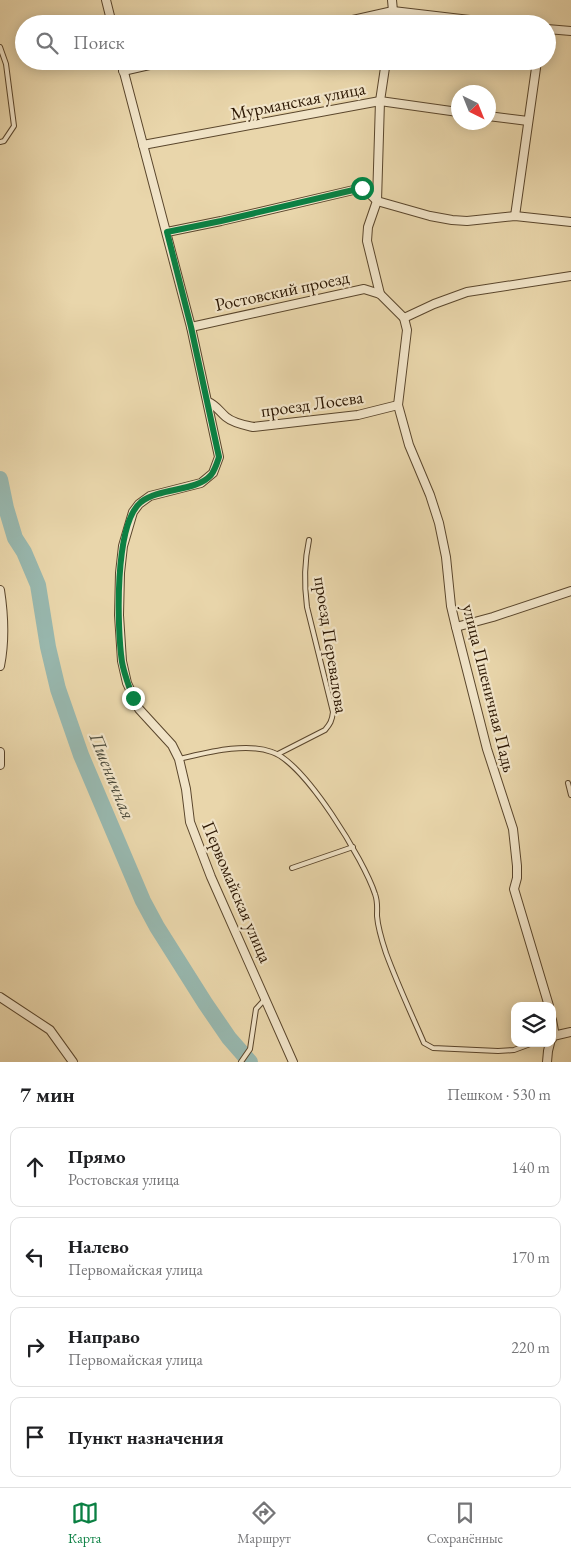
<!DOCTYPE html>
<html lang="ru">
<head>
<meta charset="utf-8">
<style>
	body { margin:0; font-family:"EB Garamond",serif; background:#f2f2f2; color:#202124 }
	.controls { position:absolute; right:15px; bottom:15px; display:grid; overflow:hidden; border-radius:10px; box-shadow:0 2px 12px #0003 }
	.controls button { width:45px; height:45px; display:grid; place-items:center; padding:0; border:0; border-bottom:1px solid #e0e0e0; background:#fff; color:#202124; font:25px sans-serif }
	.compass { position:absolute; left:451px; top:85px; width:45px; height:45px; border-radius:50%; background:#fff; box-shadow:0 2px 12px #0003; rotate:137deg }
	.stop { position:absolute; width:15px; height:15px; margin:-11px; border:4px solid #0b8043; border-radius:50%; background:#fff }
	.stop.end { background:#0b8043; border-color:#fff; box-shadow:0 1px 5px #0008 }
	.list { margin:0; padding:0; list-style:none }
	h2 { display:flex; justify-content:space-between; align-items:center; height:65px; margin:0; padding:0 20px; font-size:21px }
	h2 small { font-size:16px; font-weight:400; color:#757577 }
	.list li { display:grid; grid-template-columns:32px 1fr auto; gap:15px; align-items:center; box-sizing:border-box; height:80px; margin:0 10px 10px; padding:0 10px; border:1px solid #e0e0e0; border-radius:10px }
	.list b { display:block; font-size:19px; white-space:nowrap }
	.list p { margin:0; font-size:16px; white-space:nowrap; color:#757577 }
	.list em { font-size:16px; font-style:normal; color:#757577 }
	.icon { flex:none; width:28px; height:28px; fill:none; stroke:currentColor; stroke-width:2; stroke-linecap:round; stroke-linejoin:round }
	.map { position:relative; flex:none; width:571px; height:1062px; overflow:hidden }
	.search { position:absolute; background:#fff; box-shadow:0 2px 12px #0003; left:15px; right:15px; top:15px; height:55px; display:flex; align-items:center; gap:12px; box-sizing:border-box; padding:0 18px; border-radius:28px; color:#757577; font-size:19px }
	.sheet { height:425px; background:#fff }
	nav { display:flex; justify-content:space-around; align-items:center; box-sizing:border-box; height:70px; border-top:1px solid #e0e0e0; background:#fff; font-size:14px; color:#757577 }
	nav a { display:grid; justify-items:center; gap:2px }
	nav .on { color:#0b8043 }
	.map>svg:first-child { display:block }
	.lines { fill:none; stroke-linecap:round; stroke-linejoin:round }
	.river { stroke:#98b8af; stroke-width:16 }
	.lane-casing { stroke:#5a462c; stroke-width:6 }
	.street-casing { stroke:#5a462c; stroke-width:10 }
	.lane { stroke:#f1e4c8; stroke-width:4 }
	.street { stroke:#f1e4c8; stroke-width:8 }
	.route { stroke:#0b8043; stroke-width:6 }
	.labels { text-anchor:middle; stroke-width:4.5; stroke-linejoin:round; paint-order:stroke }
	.street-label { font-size:18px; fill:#2b1602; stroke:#f1e4c8 }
	.water-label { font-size:19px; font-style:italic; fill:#514f3f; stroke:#f1e4c8 }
</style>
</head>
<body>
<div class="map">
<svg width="571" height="1062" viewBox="0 0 571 1062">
	<rect width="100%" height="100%" fill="#e9d6ab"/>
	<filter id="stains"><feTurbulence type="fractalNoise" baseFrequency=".004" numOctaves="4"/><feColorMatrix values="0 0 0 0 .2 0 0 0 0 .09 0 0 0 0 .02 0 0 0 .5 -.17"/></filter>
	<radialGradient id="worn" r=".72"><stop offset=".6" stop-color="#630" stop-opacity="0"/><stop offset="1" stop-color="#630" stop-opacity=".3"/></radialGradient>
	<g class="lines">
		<!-- river -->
		<path class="river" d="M0 479 6 508 15 538 24 552 38 585 48 647 58 689 81 755 143 901 157 927 205 1003 229 1038 250 1062"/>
		<!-- lane casing -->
		<g class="lane-casing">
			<g id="lane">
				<path d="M0 47 6 64 14 126 4 141 0 142"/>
				<path d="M278 754 325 730C330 724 332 721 333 712L307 607C304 584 304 563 309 540"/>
				<path d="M179 759C206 753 245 742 272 752 305 763 364 860 375 894 378 902 377 907 377 916 378 928 382 941 386 953 397 983 411 1013 424 1043L433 1048 498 1051 514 1050 533 1043"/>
				<path d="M568 783 571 795"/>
				<path d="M292 868 353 847"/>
				<path d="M241 1062 250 1049 256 1009 266 998"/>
			</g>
		</g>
		<!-- street casing -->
		<g class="street-casing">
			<g id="street">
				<path d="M106 0 112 24"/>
				<path d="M335 24 393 11 504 24"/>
				<path d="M391 24 393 11 392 0"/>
				<path d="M547 29 571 31"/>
				<path d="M121 61 191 327 219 457 213 473 201 483 150 496 139 504 133 512 123 546 120 573 119 615 122 661 127 683 139 709 172 745 179 759 186 789 190 822 211 877 293 1062"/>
				<path d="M123 71 167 61"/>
				<path d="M488 116 528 121"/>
				<path d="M143 145 380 101 458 112"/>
				<path d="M515 216 537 61"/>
				<path d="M167 232 221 221 362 188 367 191 377 201 430 216 452 220 467 221 515 216 571 222"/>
				<path d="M380 294 367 241 368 227 377 201 380 101 386 61"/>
				<path d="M404 318 407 330 398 405 409 445 430 495 439 523 446 557 451 606 456 627 487 749 513 829 517 866V878L514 889 549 1006"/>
				<path d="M191 327 364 289 380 294 404 318 434 304 467 292 571 276"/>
				<path d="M208 402C216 405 220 412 226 417 233 423 244 425 253 427L358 415 398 405"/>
				<path d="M0 590C4 616 5 641 0 666"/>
				<path d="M456 627 493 617 571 591"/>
				<path d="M0 752V765"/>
				<path d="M0 997 50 1030 73 1062"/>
				<path d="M552 1020 554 1031 552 1039"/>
				<path d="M553 1036 571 1032"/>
				<path d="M547 1062 548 1051 550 1043"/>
			</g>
		</g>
		<!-- lane -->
		<use href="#lane" class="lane"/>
		<!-- street -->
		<use href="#street" class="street"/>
	</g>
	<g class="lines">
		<!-- route -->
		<path class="route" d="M133 698C129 686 124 674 122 662 117 628 114 524 141 502 161 487 196 492 211 475 215 470 217 463 219 457L191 327 167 232 221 221 362 188"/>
	</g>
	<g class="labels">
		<!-- street labels -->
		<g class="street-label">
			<text transform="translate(298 101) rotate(-11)" y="6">Мурманская улица</text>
			<text transform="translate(282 291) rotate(-12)" y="6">Ростовский проезд</text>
			<text transform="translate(312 404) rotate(-8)" y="6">проезд Лосева</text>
			<text transform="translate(331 645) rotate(81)" y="6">проезд Перевалова</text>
			<text transform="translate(489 688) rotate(76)" y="6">улица Пшеничная Падь</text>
			<text transform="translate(237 892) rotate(67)" y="6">Первомайская улица</text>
		</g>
		<!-- water labels -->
		<g class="water-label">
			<text transform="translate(113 776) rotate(68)" y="7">Пшеничная</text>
		</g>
	</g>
	<rect width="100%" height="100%" filter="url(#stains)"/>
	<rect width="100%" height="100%" fill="url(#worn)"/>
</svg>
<div class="controls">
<button><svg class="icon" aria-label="layers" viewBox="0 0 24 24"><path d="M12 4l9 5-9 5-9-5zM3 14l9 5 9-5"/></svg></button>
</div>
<svg class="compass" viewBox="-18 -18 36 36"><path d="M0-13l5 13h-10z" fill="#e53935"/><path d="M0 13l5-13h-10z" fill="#757577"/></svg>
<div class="stop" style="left:362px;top:188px"></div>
<div class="stop end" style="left:133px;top:698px"></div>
<div class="search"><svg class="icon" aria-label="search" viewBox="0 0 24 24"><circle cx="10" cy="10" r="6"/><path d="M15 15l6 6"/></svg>Поиск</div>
</div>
<section class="sheet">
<h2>7 мин<small>Пешком · 530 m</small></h2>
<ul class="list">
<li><svg class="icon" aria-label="ahead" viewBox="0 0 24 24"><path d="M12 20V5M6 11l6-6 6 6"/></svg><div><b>Прямо</b><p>Ростовская улица</p></div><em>140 m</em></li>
<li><svg class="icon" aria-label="left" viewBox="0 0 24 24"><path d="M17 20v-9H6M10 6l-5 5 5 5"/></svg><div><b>Налево</b><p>Первомайская улица</p></div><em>170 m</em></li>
<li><svg class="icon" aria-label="right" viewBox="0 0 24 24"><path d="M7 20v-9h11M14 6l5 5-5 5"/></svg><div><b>Направо</b><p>Первомайская улица</p></div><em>220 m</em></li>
<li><svg class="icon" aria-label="arrive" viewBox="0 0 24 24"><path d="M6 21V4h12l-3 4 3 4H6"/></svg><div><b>Пункт назначения</b></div></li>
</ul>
</section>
<nav>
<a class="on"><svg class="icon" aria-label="map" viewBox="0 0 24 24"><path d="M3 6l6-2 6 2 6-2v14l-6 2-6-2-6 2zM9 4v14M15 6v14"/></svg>Карта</a>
<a><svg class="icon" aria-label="directions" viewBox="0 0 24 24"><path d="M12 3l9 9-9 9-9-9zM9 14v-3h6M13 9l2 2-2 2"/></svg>Маршрут</a>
<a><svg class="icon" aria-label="saved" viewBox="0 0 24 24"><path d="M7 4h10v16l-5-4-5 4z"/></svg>Сохранённые</a>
</nav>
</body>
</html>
